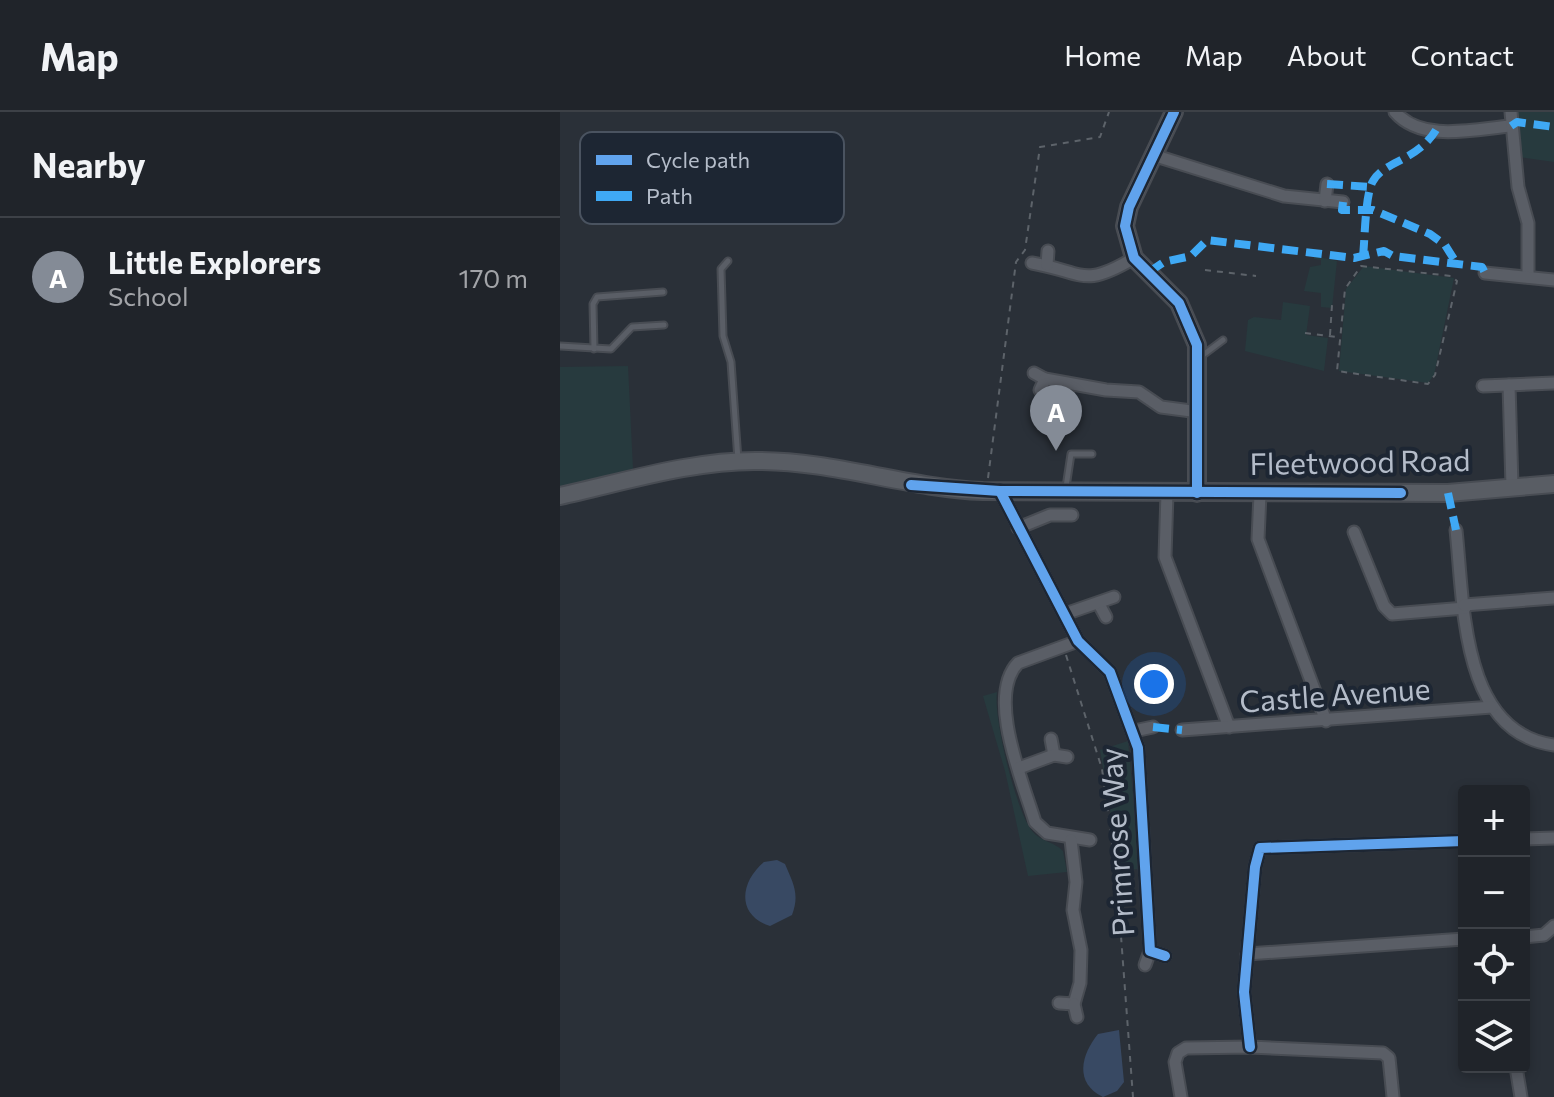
<!DOCTYPE html>
<html lang="en">
<head>
<meta charset="utf-8">
<style>
	body { margin:0; font-family:Commissioner,sans-serif; background:#2d3036; color:#f1f3f6 }
	.controls { position:absolute; right:24px; bottom:24px; display:grid; overflow:hidden; border-radius:8px; box-shadow:0 4px 12px #0003 }
	.controls button { width:72px; height:72px; display:grid; place-items:center; padding:0; border:0; border-bottom:2px solid #3d4147; background:#20242a; color:#f1f3f6; font:40px sans-serif }
	.you { position:absolute; left:594px; top:572px; width:28px; height:28px; margin:-20px; border:6px solid #fff; border-radius:50%; background:#1a73e8; box-shadow:0 0 0 12px #1a73e833 }
	.badge { display:grid; place-items:center; width:52px; height:52px; border-radius:50%; background:#848b96; color:#fff; font-size:26px; font-weight:700 }
	.pin { position:absolute; translate:-50% -66px; filter:drop-shadow(0 2px 4px #0008) }
	.pin::after { content:''; position:absolute; top:42px; width:28px; height:24px; background:inherit; clip-path:polygon(0 0,100% 0,50% 100%) }
	.list { margin:0; padding:0; list-style:none }
	h2 { display:flex; justify-content:space-between; align-items:center; height:104px; margin:0; padding:0 32px; font-size:34px }
	h2 small { font-size:26px; font-weight:400; color:#a2a4a8 }
	.list li { display:grid; grid-template-columns:52px 1fr auto; gap:24px; align-items:center; box-sizing:border-box; height:120px; padding:0 32px; border-top:2px solid #3d4147 }
	.list b { display:block; font-size:30px; white-space:nowrap }
	.list p { margin:0; font-size:26px; white-space:nowrap; color:#a2a4a8 }
	.list em { font-size:26px; font-style:normal; color:#a2a4a8 }
	.icon { flex:none; width:44px; height:44px; fill:none; stroke:currentColor; stroke-width:2; stroke-linecap:round; stroke-linejoin:round }
	.map { position:relative; flex:none; width:994px; height:985px; overflow:hidden }
	header { display:flex; align-items:center; gap:48px; box-sizing:border-box; height:112px; padding:0 40px; background:#20242a; border-bottom:2px solid #3d4147 }
	header strong { font-size:38px }
	nav { display:flex; gap:44px; margin-inline-start:auto; font-size:28px }
	main { display:flex }
	aside { flex:1; background:#20242a }
	.map>svg:first-child { display:block }
	.green { fill:#273a3e }
	.water { fill:#384963 }
	.lines { fill:none; stroke-linecap:round; stroke-linejoin:round }
	.lane-casing { stroke:#484c53; stroke-width:9 }
	.street-casing { stroke:#484c53; stroke-width:15 }
	.secondary-casing { stroke:#484c53; stroke-width:20 }
	.path { stroke:#5d636a; stroke-width:2; stroke-dasharray:6 6; stroke-linecap:butt }
	.lane { stroke:#5a5e66; stroke-width:5 }
	.street { stroke:#5a5e66; stroke-width:11 }
	.secondary { stroke:#595d64; stroke-width:16 }
	.quiet { stroke:#3fa9f5; stroke-width:8; stroke-dasharray:16 8; stroke-linecap:butt }
	.cycleway-casing { stroke:#1d2633; stroke-width:15 }
	.cycleway { stroke:#60a3ed; stroke-width:10 }
	.labels { text-anchor:middle; stroke-width:8; stroke-linejoin:round; paint-order:stroke }
	.street-label { font-size:30px; fill:#b4bcc9; stroke:#1d2633 }
	.key { fill:#1d2633; stroke:#4a5360; stroke-width:2 }
	.key-label { font-size:22px; fill:#b4bcc9 }
</style>
</head>
<body>
<header>
<strong>Map</strong>
<nav><a>Home</a><a>Map</a><a>About</a><a>Contact</a></nav>
</header>
<main>
<aside>
<h2>Nearby<small></small></h2>
<ul class="list">
<li><span class="badge">A</span><div><b>Little Explorers</b><p>School</p></div><em>170 m</em></li>
</ul>
</aside>
<div class="map">
<svg width="994" height="985" viewBox="0 0 994 985">
	<rect width="100%" height="100%" fill="#2a3038"/>
	<!-- green -->
	<g class="green">
		<path d="M956 0H994V50L959 45Z"/>
		<path d="M754 144 777 149 772 196 761 195V181L744 179 750 155 761 153V148L754 147Z"/>
		<path d="M804 154 894 166 874 263 868 271 779 259 786 177Z"/>
		<path d="M723 190 750 194 746 223 768 226 764 259 685 239 688 208 694 205 721 208Z"/>
		<path d="M68 254 73 357 0 375V255Z"/>
		<path d="M437 580C433 605 456 699 472 719 481 730 495 730 503 739L507 760 468 764 445 659 423 584Z"/>
		<path d="M568 629 580 757 560 758 540 638Z"/>
	</g>
	<!-- water -->
	<g class="water">
		<path d="M217 748 225 752C233 771 240 782 232 803L210 814C176 803 180 770 204 750Z"/>
		<path d="M559 918 564 970 557 979 543 985C514 971 521 943 538 922Z"/>
	</g>
	<g class="lines">
		<!-- lane casing -->
		<g class="lane-casing">
			<g id="lane">
				<path d="M168 149 161 157 163 224 171 250 178 348"/>
				<path d="M0 234 51 237 72 215 104 213"/>
				<path d="M34 237 33 192 37 185 103 180"/>
				<path d="M639 246 663 228"/>
				<path d="M506 375 511 342H532"/>
			</g>
		</g>
		<!-- street casing -->
		<g class="street-casing">
			<g id="street">
				<path d="M835 0C862 31 915 17 951 14"/>
				<path d="M951 0 958 75 968 111V165"/>
				<path d="M596 44 724 84 783 90"/>
				<path d="M765 89 767 72"/>
				<path d="M472 151C524 160 522 177 574 146"/>
				<path d="M487 153 488 139"/>
				<path d="M925 161 994 168"/>
				<path d="M474 261 485 267"/>
				<path d="M949 273 952 374"/>
				<path d="M923 274 994 271"/>
				<path d="M480 278 485 267 546 278 579 280 601 295 639 300"/>
				<path d="M440 379 518 529 550 560 578 636 590 839 605 844"/>
				<path d="M607 381 605 445 669 615"/>
				<path d="M700 382 698 427 766 609"/>
				<path d="M458 416 490 403H512"/>
				<path d="M896 418C904 490 900 621 994 633"/>
				<path d="M794 420 824 494 832 502 905 496"/>
				<path d="M539 492 546 505"/>
				<path d="M904 493 994 486"/>
				<path d="M505 502 554 485"/>
				<path d="M518 529 458 551C426 584 463 670 475 710L487 721 530 728"/>
				<path d="M622 618 932 595"/>
				<path d="M574 619 593 615"/>
				<path d="M491 627 494 643"/>
				<path d="M459 656 494 643 507 645"/>
				<path d="M964 727 994 726"/>
				<path d="M964 825 984 823 994 814"/>
				<path d="M687 842 904 827"/>
				<path d="M585 853 590 839"/>
				<path d="M499 891 514 892 520 871 521 838 513 798 516 770 511 728"/>
				<path d="M514 892 517 905"/>
				<path d="M690 935 684 880 695 755 700 736 904 729"/>
				<path d="M956 955 961 985"/>
				<path d="M621 985 615 950 618 941 626 936 690 935 823 941 829 946 833 985"/>
			</g>
		</g>
		<!-- secondary casing -->
		<g class="secondary-casing">
			<g id="secondary">
				<path d="M614 0 569 95 565 114 574 146 619 191 637 233V381"/>
				<path d="M0 384C64 370 133 348 199 349 274 349 347 376 423 379L888 381 994 372"/>
			</g>
		</g>
		<!-- path -->
		<g class="path">
			<path d="M801 154 891 164 897 169 875 263 868 272 777 259 785 177Z"/>
			<path d="M645 158 696 164"/>
			<path d="M745 221 777 225"/>
			<path d="M770 223 772 193"/>
			<path d="M428 366 456 150 465 138 480 35 540 25 549 0"/>
			<path d="M506 543 542 657 556 757 573 985"/>
		</g>
		<!-- lane -->
		<use href="#lane" class="lane"/>
		<!-- street -->
		<use href="#street" class="street"/>
		<!-- secondary -->
		<use href="#secondary" class="secondary"/>
		<!-- quiet -->
		<g class="quiet">
			<path d="M951 14 957 10 994 15"/>
			<path d="M767 72 811 75"/>
			<path d="M783 90 782 98H813L870 122 885 133 897 152"/>
			<path d="M803 144C805 127 805 82 813 69 824 49 857 49 876 18"/>
			<path d="M589 160 604 150 631 144 647 128 794 146 824 139 833 144 922 155 925 161"/>
			<path d="M888 381 896 418"/>
			<path d="M593 615 622 618"/>
		</g>
		<!-- cycleway casing -->
		<g class="cycleway-casing">
			<g id="cycleway">
				<path d="M614 0 569 95 565 114 574 146 619 191 637 233V381"/>
				<path d="M351 373 440 379 841 381"/>
				<path d="M440 379 518 529 550 560 578 636 590 839 605 844"/>
				<path d="M690 935 684 880 695 755 700 736 904 729"/>
			</g>
		</g>
		<!-- cycleway -->
		<use href="#cycleway" class="cycleway"/>
	</g>
	<g class="labels">
		<!-- street labels -->
		<g class="street-label">
			<text transform="translate(800 351) rotate(-1)" y="10">Fleetwood Road</text>
			<text transform="translate(775 584) rotate(-4)" y="10">Castle Avenue</text>
			<text transform="translate(558 730) rotate(-94)" y="10">Primrose Way</text>
		</g>
	</g>
	<!-- legend -->
	<rect x="20" y="20" width="264" height="92" rx="12" class="key"/>
	<rect x="36" y="43" width="36" height="10" fill="#60a3ed"/>
	<rect x="36" y="79" width="36" height="10" fill="#3fa9f5"/>
	<g class="key-label">
		<text x="86" y="56">Cycle path</text>
		<text x="86" y="92">Path</text>
	</g>
</svg>
<div class="controls">
<button>+</button>
<button>−</button>
<button><svg class="icon" aria-label="locate" viewBox="0 0 24 24"><circle cx="12" cy="12" r="6"/><path d="M12 2v4M12 18v4M2 12h4M18 12h4"/></svg></button>
<button><svg class="icon" aria-label="layers" viewBox="0 0 24 24"><path d="M12 4l9 5-9 5-9-5zM3 14l9 5 9-5"/></svg></button>
</div>
<div class="you"></div>
<div class="pin badge" style="left:496px;top:339px">A</div>
</div>
</main>
</body>
</html>
